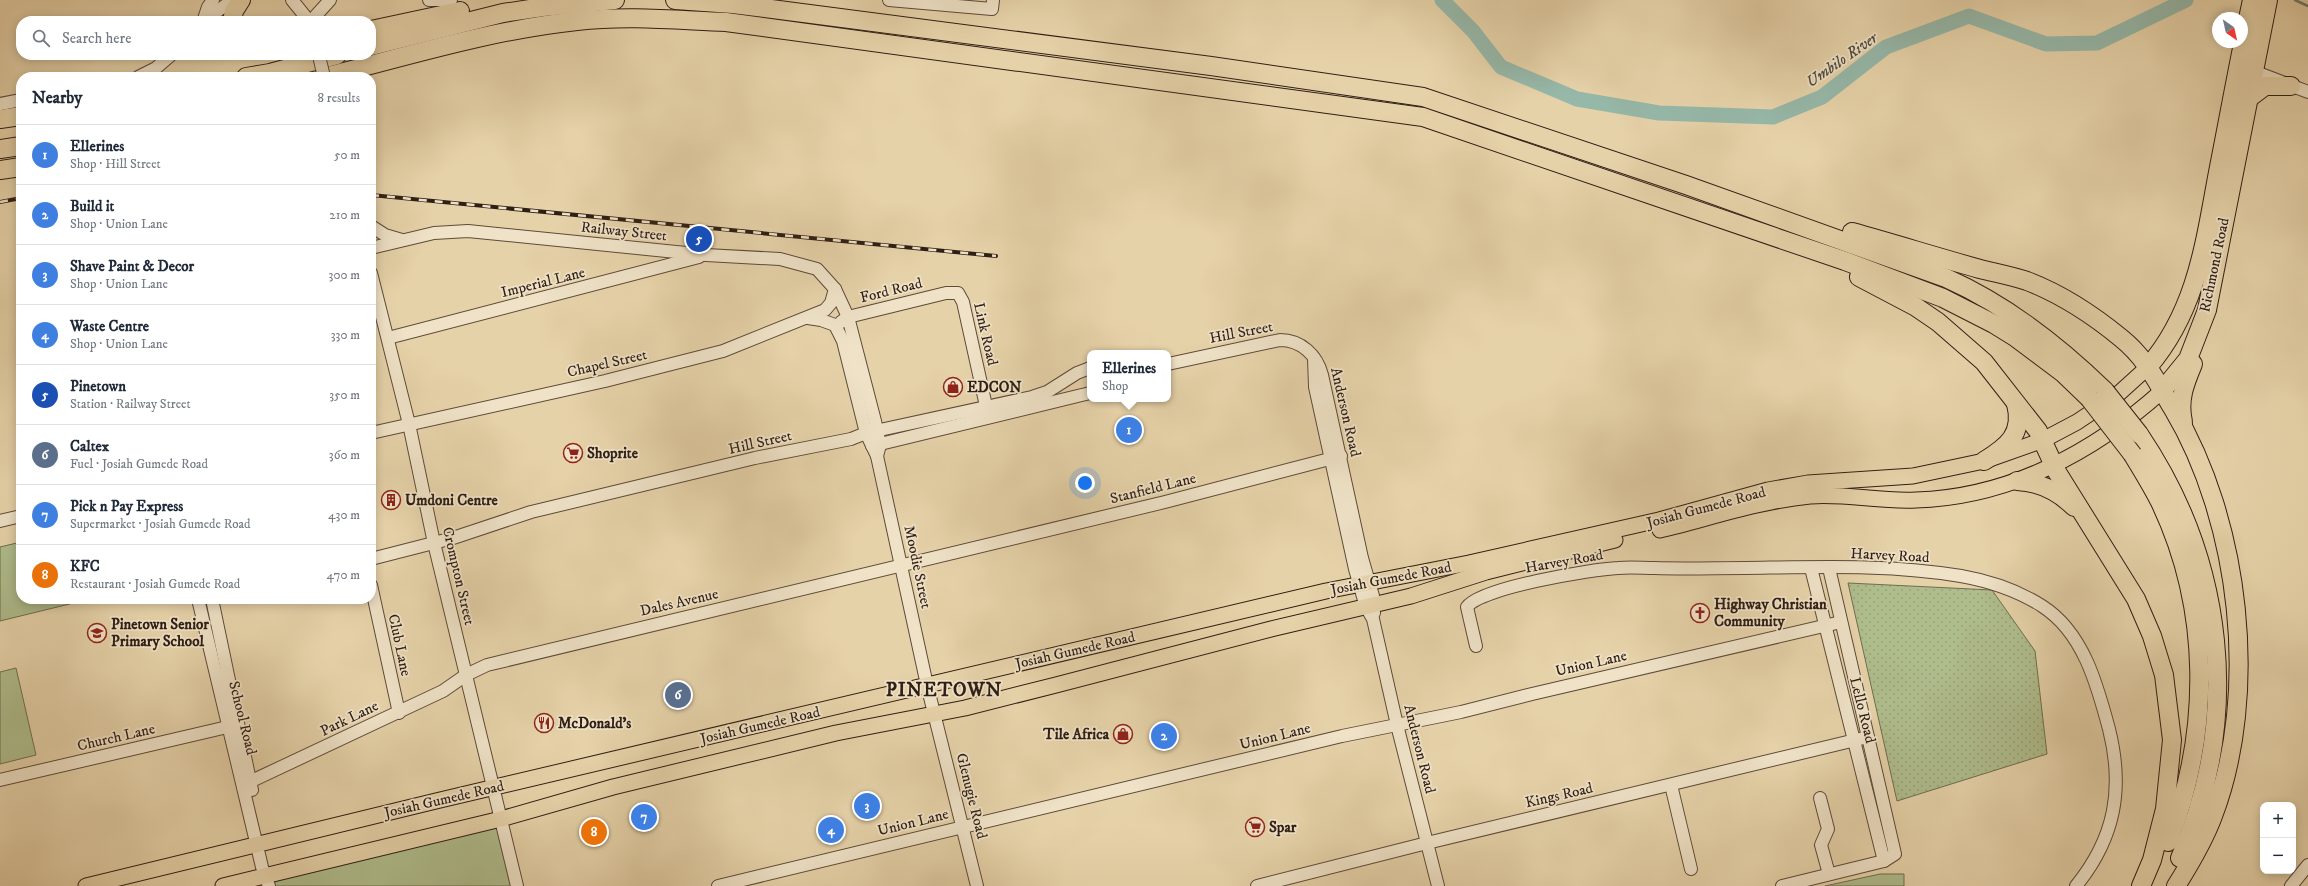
<!DOCTYPE html>
<html lang="en">
<head>
<meta charset="utf-8">
<style>
	body { margin:0; font-family:"IM FELL DW Pica",serif; background:#f6f6f7; color:#1f2937 }
	.controls { position:absolute; right:12px; bottom:12px; display:grid; overflow:hidden; border-radius:8px; box-shadow:0 2px 10px #0003 }
	.controls button { width:36px; height:36px; display:grid; place-items:center; padding:0; border:0; border-bottom:1px solid #e0e1e3; background:#fff; color:#1f2937; font:20px sans-serif }
	.compass { position:absolute; left:2212px; top:12px; width:36px; height:36px; border-radius:50%; background:#fff; box-shadow:0 2px 10px #0003; rotate:146deg }
	.you { position:absolute; left:1085px; top:483px; width:14px; height:14px; margin:-10px; border:3px solid #fff; border-radius:50%; background:#1a73e8; box-shadow:0 0 0 6px #1a73e833 }
	.badge { display:grid; place-items:center; width:26px; height:26px; border-radius:50%; background:#8f2418; color:#fff; font-size:13px; font-weight:700 }
	.pin { position:absolute; translate:-50% -50%; border:2px solid #fff; box-shadow:0 1px 4px #0006 }
	.popup { position:absolute; left:1087px; top:350px; width:84px; height:52px; box-sizing:border-box; display:grid; place-content:center; border-radius:8px; background:#fff; filter:drop-shadow(0 1px 3px #0005); font-size:13px; white-space:nowrap; color:#747a83 }
	.popup b { font-size:15px; color:#1f2937 }
	.popup::after { content:''; position:absolute; left:50%; top:100%; margin-left:-8px; border:8px solid transparent; border-top-color:#fff }
	.list { margin:0; padding:0; list-style:none }
	h2 { display:flex; justify-content:space-between; align-items:center; height:52px; margin:0; padding:0 16px; font-size:17px }
	h2 small { font-size:13px; font-weight:400; color:#747a83 }
	.list li { display:grid; grid-template-columns:26px 1fr auto; gap:12px; align-items:center; box-sizing:border-box; height:60px; padding:0 16px; border-top:1px solid #e0e1e3 }
	.list b { display:block; font-size:15px; white-space:nowrap }
	.list p { margin:0; font-size:13px; white-space:nowrap; color:#747a83 }
	.list em { font-size:13px; font-style:normal; color:#747a83 }
	.icon { flex:none; width:22px; height:22px; fill:none; stroke:currentColor; stroke-width:2; stroke-linecap:round; stroke-linejoin:round }
	.map { position:relative; flex:none; width:2308px; height:886px; overflow:hidden }
	.search { position:absolute; background:#fff; box-shadow:0 2px 10px #0003; left:16px; top:16px; width:360px; height:44px; display:flex; align-items:center; gap:10px; box-sizing:border-box; padding:0 14px; border-radius:16px; color:#747a83; font-size:15px }
	.panel { position:absolute; background:#fff; box-shadow:0 2px 10px #0003; left:16px; top:72px; width:360px; height:532px; border-radius:16px }
	.map>svg:first-child { display:block }
	.grass { fill:url(#grass-dots); stroke:#6f6e51 }
	.park { fill:#afbd8d; stroke:#6f6e51 }
	.lines { fill:none; stroke-linecap:round; stroke-linejoin:round }
	.stream { stroke:#6d7a6e; stroke-width:2.5 }
	.river { stroke:#96b8a9; stroke-width:15 }
	.minor-casing { stroke:#5d4b3a; stroke-width:14 }
	.major-casing { stroke:#2f1e15; stroke-width:17 }
	.highway-casing { stroke:#2f1e15; stroke-width:20 }
	.minor { stroke:#efe2c7; stroke-width:12 }
	.major { stroke:#e6d2a9; stroke-width:15 }
	.highway { stroke:#e6d2a9; stroke-width:18 }
	.rail-casing { stroke:#2f1e15; stroke-width:4 }
	.rail { stroke:#efe2c7; stroke-width:2.5; stroke-dasharray:8; stroke-linecap:butt }
	.minor-bridge-casing { stroke:#5d4b3a; stroke-width:14; stroke-linecap:butt }
	.highway-bridge-casing { stroke:#2f1e15; stroke-width:20; stroke-linecap:butt }
	.minor-bridge { stroke:#efe2c7; stroke-width:12 }
	.highway-bridge { stroke:#e6d2a9; stroke-width:18 }
	.labels { text-anchor:middle; stroke-width:3.5; stroke-linejoin:round; paint-order:stroke }
	.street-label { font-size:15px; fill:#2f1e15; stroke:#efe2c7 }
	.poi-label { font-size:15px; font-weight:bold; fill:#2f1e15; stroke:#efe2c7; text-anchor:start }
	.water-label { font-size:16px; font-style:italic; fill:#4e4c41; stroke:#efe2c7 }
	.district-label { font-size:19px; font-weight:bold; letter-spacing:1px; fill:#2f1e15; stroke:#efe2c7 }
</style>
</head>
<body>
<div class="map">
<svg width="2308" height="886" viewBox="0 0 2308 886">
	<defs>
		<pattern id="grass-dots" width="8" height="8" patternUnits="userSpaceOnUse"><rect width="8" height="8" fill="#afbd8d"/><path d="M2 2h.1M6 6h.1" fill="none" stroke="#97a279" stroke-width="1.8" stroke-linecap="round"/></pattern>
	</defs>
	<rect width="100%" height="100%" fill="#e6d2a9"/>
	<filter id="stains"><feTurbulence type="fractalNoise" baseFrequency=".005" numOctaves="4"/><feColorMatrix values="0 0 0 0 .2 0 0 0 0 .09 0 0 0 0 .02 0 0 0 .5 -.17"/></filter>
	<radialGradient id="worn" r=".72"><stop offset=".6" stop-color="#630" stop-opacity="0"/><stop offset="1" stop-color="#630" stop-opacity=".3"/></radialGradient>
	<!-- grass -->
	<path class="grass" d="M1848 583 1992 590 2035 651 2047 754 1897 801Z"/>
	<!-- park -->
	<g class="park">
		<path d="M21 542V599H90L0 621V547Z"/>
		<path d="M16 668 36 755 0 764V672Z"/>
		<path d="M501 819 517 886H271L269 876Z"/>
		<path d="M1880 874H1904V886H1825Z"/>
	</g>
	<g class="lines">
		<!-- stream -->
		<path class="stream" d="M2295 0 2308 6"/>
		<!-- river -->
		<path class="river" d="M1442 0 1473 31 1501 67 1577 99 1659 113 1773 117 1822 97 1886 47 1969 16 2046 44 2097 43 2186 0"/>
		<!-- minor casing -->
		<g class="minor-casing">
			<g id="minor">
				<path d="M292 0 309 21"/>
				<path d="M429 0H451"/>
				<path d="M889 0 992 9 993 0"/>
				<path d="M204 19 208 7 213 0"/>
				<path d="M203 21 233 0"/>
				<path d="M311 21 330 0"/>
				<path d="M2248 69 2308 92"/>
				<path d="M138 77 156 68 171 55"/>
				<path d="M0 104 21 100"/>
				<path d="M371 226 385 235 402 240"/>
				<path d="M371 248 434 233 468 231 706 255 780 259 817 269 835 289 848 317 875 421 880 445 877 456"/>
				<path d="M371 273 409 424 434 543 517 886"/>
				<path d="M808 318 821 320 835 325 843 341 866 433 877 456 927 685 977 886"/>
				<path d="M841 322 848 317 946 293H958L963 302 986 406"/>
				<path d="M388 338 699 257"/>
				<path d="M1314 358 1315 387 1355 569 1366 607 1373 619 1397 725 1438 886"/>
				<path d="M1168 364 1280 340C1301 340 1317 355 1322 375L1362 558 1373 596 1374 613"/>
				<path d="M371 433 605 381 723 351 825 310 831 303 835 289"/>
				<path d="M872 446 1090 393"/>
				<path d="M0 521 21 516"/>
				<path d="M371 559 453 538 531 512 755 458 851 439 866 433 1032 397 1047 392 1077 373 1090 368"/>
				<path d="M1811 568 1884 861"/>
				<path d="M371 585 399 713"/>
				<path d="M198 599 262 867 269 886"/>
				<path d="M212 599 252 790"/>
				<path d="M1476 646 1467 607C1479 588 1593 569 1618 568 1630 567 1643 568 1655 568 1685 569 1715 568 1745 568 1817 567 1891 564 1961 576 1989 581 2017 590 2042 606 2083 632 2097 684 2109 729 2124 789 2115 838 2076 886"/>
				<path d="M0 780 236 725"/>
				<path d="M243 785 443 691 466 675 487 665 1165 502 1341 456"/>
				<path d="M1671 785 1691 869"/>
				<path d="M1820 798 1828 829 1821 845 1829 874"/>
				<path d="M718 886 1342 736 1461 712 1532 694 1841 622"/>
				<path d="M1257 886 1427 843 1868 737"/>
				<path d="M1782 886 1884 861 1895 854 1829 568"/>
				<path d="M2291 886 2308 865"/>
			</g>
		</g>
		<!-- major casing -->
		<g class="major-casing">
			<g id="major">
				<path d="M1660 530C1710 518 1759 501 1810 496 1845 493 1881 502 1916 500 2010 497 2094 452 2162 391"/>
				<path d="M86 886 436 801 1326 591 1469 563 1659 520 1768 490 1808 483 1913 476 1984 461 2043 440 2077 422 2116 396 2148 367"/>
				<path d="M223 886 501 819 613 787 836 733 965 708 1056 685 1271 629 1411 596 1486 572 1615 540"/>
			</g>
		</g>
		<!-- highway casing -->
		<g class="highway-casing">
			<g id="highway">
				<path d="M675 0 733 4 1211 66 1423 97 1686 185 1946 278C2007 305 2058 345 2105 391"/>
				<path d="M232 21 234 11 241 0"/>
				<path d="M371 30 460 11"/>
				<path d="M371 46 503 13 543 7 615 0"/>
				<path d="M246 77 270 73 337 55"/>
				<path d="M324 77C408 56 491 30 577 21 627 15 676 20 726 22L1423 117 1845 261 1943 298 1994 324 2015 337 2063 373 2089 398"/>
				<path d="M2249 98 2265 86H2291"/>
				<path d="M0 119 21 116"/>
				<path d="M0 149 21 146"/>
				<path d="M0 170 21 167"/>
				<path d="M1852 232C1895 244 1937 257 1980 269 1996 273 2012 276 2027 281 2061 294 2093 315 2121 338 2146 358 2157 382 2173 409 2240 521 2260 693 2213 816 2204 840 2190 864 2176 886"/>
				<path d="M1859 277 1916 307 1938 322 1984 362 2038 431 2057 472 2136 599 2152 636 2164 675 2172 740 2165 809 2152 860 2141 886"/>
				<path d="M2148 367C2198 309 2205 240 2219 167 2230 111 2240 55 2252 0"/>
				<path d="M2162 391 2188 359 2207 310 2268 0"/>
				<path d="M2183 422C2178 400 2185 383 2193 364"/>
				<path d="M2139 434C2225 561 2242 717 2180 858"/>
				<path d="M2133 455C2142 470 2152 486 2160 502 2211 609 2211 733 2168 842"/>
				<path d="M1984 461C2007 447 2024 434 2016 404"/>
				<path d="M2017 481C2039 482 2058 491 2074 507"/>
			</g>
		</g>
		<!-- minor -->
		<use href="#minor" class="minor"/>
		<!-- major -->
		<use href="#major" class="major"/>
		<!-- highway -->
		<use href="#highway" class="highway"/>
		<!-- rail casing -->
		<g class="rail-casing">
			<g id="rail">
				<path d="M371 195 996 256"/>
				<path d="M0 202 21 198"/>
			</g>
		</g>
		<!-- rail -->
		<use href="#rail" class="rail"/>
		<!-- minor-bridge casing -->
		<g class="minor-bridge-casing">
			<path id="minor-bridge" d="M319 56 324 77"/>
		</g>
		<!-- highway-bridge casing -->
		<g class="highway-bridge-casing">
			<g id="highway-bridge">
				<path d="M2105 391 2139 434"/>
				<path d="M2089 398 2133 455"/>
			</g>
		</g>
		<!-- minor-bridge -->
		<use href="#minor-bridge" class="minor-bridge"/>
		<!-- highway-bridge -->
		<use href="#highway-bridge" class="highway-bridge"/>
	</g>
	<!-- icons -->
	<defs>
		<g id="shop-ring" transform="scale(1)"><circle r="9.5" fill="#efe2c7" stroke="#8f2418" stroke-width="1.5"/><path d="M-5-2.5h2.3a2.7 3.5 0 0 1 5.4 0H5L5.5 6h-11ZM-1.5-2.5h3a1.5 2.3 0 0 0-3 0Z" fill="#8f2418"/></g>
		<g id="supermarket-ring" transform="scale(1)"><circle r="9.5" fill="#efe2c7" stroke="#8f2418" stroke-width="1.5"/><path d="M-6-5.5h2.5l.6 2H6L4.5 2H-2.5L-4.4-4H-6ZM-1.5 3.2a1.3 1.3 0 1 0 .1 0ZM3 3.2a1.3 1.3 0 1 0 .1 0Z" fill="#8f2418"/></g>
		<g id="building-ring" transform="scale(1)"><circle r="9.5" fill="#efe2c7" stroke="#8f2418" stroke-width="1.5"/><path d="M-4-6H4V6H1V3H-1V6H-4ZM-2.5-4.3h1.7v1.8h-1.7ZM.8-4.3h1.7v1.8H.8ZM-2.5-1h1.7V.8h-1.7ZM.8-1h1.7V.8H.8Z" fill="#8f2418"/></g>
		<g id="church-ring" transform="scale(1)"><circle r="9.5" fill="#efe2c7" stroke="#8f2418" stroke-width="1.5"/><path d="M-1.2-6h2.4v3.5h3.3v2.4h-3.3V6h-2.4V-.1h-3.3v-2.4h3.3Z" fill="#8f2418"/></g>
		<g id="school-ring" transform="scale(1)"><circle r="9.5" fill="#efe2c7" stroke="#8f2418" stroke-width="1.5"/><path d="M0-5L7-2L0 1L-7-2ZM-4 1L0 2.5L4 1V4Q0 6-4 4Z" fill="#8f2418"/></g>
		<g id="restaurant-ring" transform="scale(1)"><circle r="9.5" fill="#efe2c7" stroke="#8f2418" stroke-width="1.5"/><path d="M-5-6h1v4h1v-4h1v4h1v-4h1v5L-1.5 .5V6h-2V.5L-5-1ZM5-6V6H3V1.5H1.5Q1.5-4 5-6Z" fill="#8f2418"/></g>
	</defs>
	<g fill-rule="evenodd">
		<use href="#shop-ring" x="953" y="387"/>
		<use href="#supermarket-ring" x="573" y="453"/>
		<use href="#building-ring" x="391" y="500"/>
		<use href="#church-ring" x="1700" y="613"/>
		<use href="#school-ring" x="97" y="633"/>
		<use href="#restaurant-ring" x="544" y="723"/>
		<use href="#shop-ring" x="1123" y="734"/>
		<use href="#supermarket-ring" x="1255" y="827"/>
	</g>
	<g class="labels">
		<!-- street labels -->
		<g class="street-label">
			<text transform="translate(624 231) rotate(6)" y="5">Railway Street</text>
			<text transform="translate(2214 265) rotate(-78)" y="5">Richmond Road</text>
			<text transform="translate(543 282) rotate(-14)" y="5">Imperial Lane</text>
			<text transform="translate(891 290) rotate(-14)" y="5">Ford Road</text>
			<text transform="translate(1241 332) rotate(-11)" y="5">Hill Street</text>
			<text transform="translate(986 334) rotate(77)" y="5">Link Road</text>
			<text transform="translate(607 363) rotate(-13)" y="5">Chapel Street</text>
			<text transform="translate(1346 412) rotate(77)" y="5">Anderson Road</text>
			<text transform="translate(760 442) rotate(-13)" y="5">Hill Street</text>
			<text transform="translate(1153 488) rotate(-14)" y="5">Stanfield Lane</text>
			<text transform="translate(1706 507) rotate(-15)" y="5">Josiah Gumede Road</text>
			<text transform="translate(1890 555) rotate(3)" y="5">Harvey Road</text>
			<text transform="translate(1564 561) rotate(-10)" y="5">Harvey Road</text>
			<text transform="translate(918 567) rotate(78)" y="5">Moodie Street</text>
			<text transform="translate(459 576) rotate(77)" y="5">Crompton Street</text>
			<text transform="translate(1391 578) rotate(-11)" y="5">Josiah Gumede Road</text>
			<text transform="translate(679 602) rotate(-13)" y="5">Dales Avenue</text>
			<text transform="translate(400 645) rotate(78)" y="5">Club Lane</text>
			<text transform="translate(1075 650) rotate(-13)" y="5">Josiah Gumede Road</text>
			<text transform="translate(1591 663) rotate(-13)" y="5">Union Lane</text>
			<text transform="translate(1863 710) rotate(76)" y="5">Lello Road</text>
			<text transform="translate(243 718) rotate(76)" y="5">School Road</text>
			<text transform="translate(349 718) rotate(-26)" y="5">Park Lane</text>
			<text transform="translate(760 725) rotate(-13)" y="5">Josiah Gumede Road</text>
			<text transform="translate(1275 736) rotate(-14)" y="5">Union Lane</text>
			<text transform="translate(116 737) rotate(-13)" y="5">Church Lane</text>
			<text transform="translate(1420 749) rotate(76)" y="5">Anderson Road</text>
			<text transform="translate(1559 795) rotate(-13)" y="5">Kings Road</text>
			<text transform="translate(972 796) rotate(76)" y="5">Glenugie Road</text>
			<text transform="translate(444 799) rotate(-13)" y="5">Josiah Gumede Road</text>
			<text transform="translate(913 822) rotate(-14)" y="5">Union Lane</text>
		</g>
		<!-- poi labels -->
		<g class="poi-label">
			<text x="967" y="392">EDCON</text>
			<text x="587" y="458">Shoprite</text>
			<text x="405" y="505">Umdoni Centre</text>
			<text x="1714" y="609">Highway Christian<tspan x="1714" dy="17">Community</tspan></text>
			<text x="111" y="629">Pinetown Senior<tspan x="111" dy="17">Primary School</tspan></text>
			<text x="558" y="728">McDonald's</text>
			<text x="1109" y="739" text-anchor="end">Tile Africa</text>
			<text x="1269" y="832">Spar</text>
		</g>
		<!-- water labels -->
		<g class="water-label">
			<text transform="translate(1841 59) rotate(-35)" y="6">Umbilo River</text>
		</g>
		<!-- district labels -->
		<g class="district-label">
			<text x="944" y="696">PINETOWN</text>
		</g>
	</g>
	<rect width="100%" height="100%" filter="url(#stains)"/>
	<rect width="100%" height="100%" fill="url(#worn)"/>
</svg>
<div class="controls">
<button>+</button>
<button>−</button>
</div>
<svg class="compass" viewBox="-18 -18 36 36"><path d="M0-13l5 13h-10z" fill="#e53935"/><path d="M0 13l5-13h-10z" fill="#747a83"/></svg>
<div class="you"></div>
<div class="pin badge" style="left:1129px;top:430px;background:#3f7fe0">1</div>
<div class="popup"><b>Ellerines</b>Shop</div>
<div class="pin badge" style="left:1164px;top:736px;background:#3f7fe0">2</div>
<div class="pin badge" style="left:867px;top:806px;background:#3f7fe0">3</div>
<div class="pin badge" style="left:831px;top:830px;background:#3f7fe0">4</div>
<div class="pin badge" style="left:699px;top:239px;background:#1a4fb4">5</div>
<div class="pin badge" style="left:678px;top:695px;background:#5c6f8a">6</div>
<div class="pin badge" style="left:644px;top:817px;background:#3f7fe0">7</div>
<div class="pin badge" style="left:594px;top:832px;background:#e8710a">8</div>
<div class="search"><svg class="icon" aria-label="search" viewBox="0 0 24 24"><circle cx="10" cy="10" r="6"/><path d="M15 15l6 6"/></svg>Search here</div>
<section class="panel">
<h2>Nearby<small>8 results</small></h2>
<ul class="list">
<li><span class="badge" style="background:#3f7fe0">1</span><div><b>Ellerines</b><p>Shop · Hill Street</p></div><em>50 m</em></li>
<li><span class="badge" style="background:#3f7fe0">2</span><div><b>Build it</b><p>Shop · Union Lane</p></div><em>210 m</em></li>
<li><span class="badge" style="background:#3f7fe0">3</span><div><b>Shave Paint &amp; Decor</b><p>Shop · Union Lane</p></div><em>300 m</em></li>
<li><span class="badge" style="background:#3f7fe0">4</span><div><b>Waste Centre</b><p>Shop · Union Lane</p></div><em>330 m</em></li>
<li><span class="badge" style="background:#1a4fb4">5</span><div><b>Pinetown</b><p>Station · Railway Street</p></div><em>350 m</em></li>
<li><span class="badge" style="background:#5c6f8a">6</span><div><b>Caltex</b><p>Fuel · Josiah Gumede Road</p></div><em>360 m</em></li>
<li><span class="badge" style="background:#3f7fe0">7</span><div><b>Pick n Pay Express</b><p>Supermarket · Josiah Gumede Road</p></div><em>430 m</em></li>
<li><span class="badge" style="background:#e8710a">8</span><div><b>KFC</b><p>Restaurant · Josiah Gumede Road</p></div><em>470 m</em></li>
</ul>
</section>
</div>
</body>
</html>
